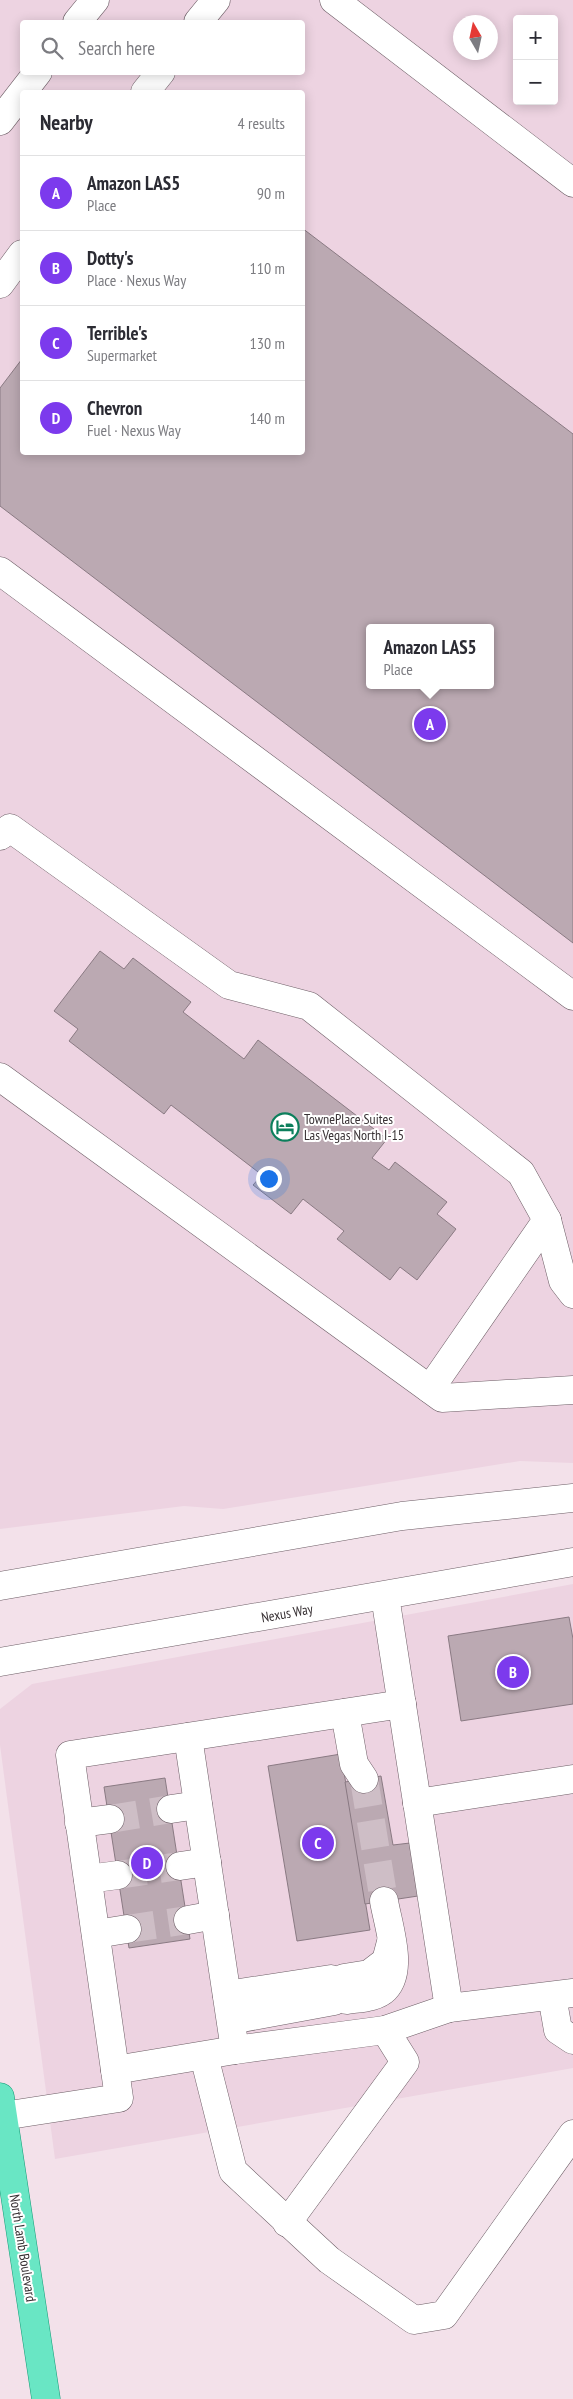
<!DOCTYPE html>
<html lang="en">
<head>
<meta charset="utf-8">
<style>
	body { margin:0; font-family:"PT Sans Narrow",sans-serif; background:#f2f2f3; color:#2b2b33 }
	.controls { position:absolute; right:15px; top:15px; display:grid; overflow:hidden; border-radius:5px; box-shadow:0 2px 12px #0003 }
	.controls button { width:45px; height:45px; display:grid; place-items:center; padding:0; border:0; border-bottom:1px solid #e1e1e2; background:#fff; color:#2b2b33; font:25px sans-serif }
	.compass { position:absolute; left:453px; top:15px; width:45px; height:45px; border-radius:50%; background:#fff; box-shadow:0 2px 12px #0003; rotate:351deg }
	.you { position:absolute; left:268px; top:1178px; width:18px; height:18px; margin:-12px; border:4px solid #fff; border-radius:50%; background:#1a73e8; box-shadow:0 0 0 8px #1a73e833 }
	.badge { display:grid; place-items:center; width:32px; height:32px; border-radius:50%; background:#7c3aed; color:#fff; font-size:16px; font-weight:700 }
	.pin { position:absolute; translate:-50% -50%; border:2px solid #fff; box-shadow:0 1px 5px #0006 }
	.popup { position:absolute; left:366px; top:624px; width:128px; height:65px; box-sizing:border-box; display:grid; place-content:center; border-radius:5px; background:#fff; filter:drop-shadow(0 1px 4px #0005); font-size:16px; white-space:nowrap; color:#7c7c81 }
	.popup b { font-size:19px; color:#2b2b33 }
	.popup::after { content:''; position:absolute; left:50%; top:100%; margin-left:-10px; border:10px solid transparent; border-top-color:#fff }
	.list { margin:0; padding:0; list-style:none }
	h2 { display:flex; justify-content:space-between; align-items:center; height:65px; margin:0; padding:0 20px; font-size:21px }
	h2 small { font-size:16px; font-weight:400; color:#7c7c81 }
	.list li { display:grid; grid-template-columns:32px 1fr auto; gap:15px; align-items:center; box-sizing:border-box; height:75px; padding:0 20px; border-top:1px solid #e1e1e2 }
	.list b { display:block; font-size:19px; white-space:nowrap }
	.list p { margin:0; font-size:16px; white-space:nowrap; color:#7c7c81 }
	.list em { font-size:16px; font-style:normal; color:#7c7c81 }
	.icon { flex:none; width:28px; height:28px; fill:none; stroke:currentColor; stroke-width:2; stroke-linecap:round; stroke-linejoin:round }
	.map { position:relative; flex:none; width:573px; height:2399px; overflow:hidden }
	.search { position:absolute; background:#fff; box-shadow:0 2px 12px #0003; left:20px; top:20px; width:285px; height:55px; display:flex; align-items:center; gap:12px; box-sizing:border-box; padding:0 18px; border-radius:5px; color:#7c7c81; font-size:19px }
	.panel { position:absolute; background:#fff; box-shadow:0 2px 12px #0003; left:20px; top:90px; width:285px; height:365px; border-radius:5px }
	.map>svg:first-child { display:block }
	.built { fill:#edd3e1; fill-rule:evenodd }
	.building { fill:#bba9b2; stroke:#8a7a83; fill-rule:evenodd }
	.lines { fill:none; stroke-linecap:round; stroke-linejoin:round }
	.minor-tunnel { stroke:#cebec6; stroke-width:28; stroke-dasharray:28 14; stroke-linecap:butt }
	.minor-casing { stroke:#6d5e66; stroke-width:29 }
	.major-casing { stroke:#179c78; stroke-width:29 }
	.minor { stroke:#fff; stroke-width:28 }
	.major { stroke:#69e6c4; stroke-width:28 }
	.labels { text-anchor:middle; stroke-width:4; stroke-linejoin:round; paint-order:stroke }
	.poi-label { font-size:14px; fill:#383134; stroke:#fff; text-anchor:start }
	.street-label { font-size:14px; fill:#383134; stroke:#fff }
</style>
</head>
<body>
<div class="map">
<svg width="573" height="2399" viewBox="0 0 573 2399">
	<rect width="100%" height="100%" fill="#f3e1ea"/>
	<!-- built -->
	<g class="built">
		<path d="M0 0H573V1463L520 1461 223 1509 184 1506 0 1529ZM517 19H554V101H517ZM22 22H302V72H22ZM460 22H490V52H460ZM22 92H302V452H22ZM370 628H490V685H370Z"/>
		<path d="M573 1584V2068L55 2159 0 1745V1709L32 1684Z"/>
	</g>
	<!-- building -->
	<g class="building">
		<path d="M302 228 573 434V943L0 506V388L22 359V452H302ZM370 628H490V685H370Z"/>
		<path d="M100 951 124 969 133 958 191 1002 183 1012 244 1059 258 1040 387 1139 372 1158 389 1170 395 1162 447 1202 437 1214 456 1229 417 1280 400 1267 390 1280 337 1239 344 1231 303 1199 291 1214 253 1185 262 1175 171 1105 164 1114 69 1041 78 1029 54 1011Z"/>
		<path d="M569 1617 573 1639V1704L461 1721 448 1636Z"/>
		<path d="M341 1754 370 1930 297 1941 268 1766Z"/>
		<path d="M381 1776 393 1845 410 1843 418 1896 365 1904 345 1782Z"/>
		<path d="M165 1778 190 1939 129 1948 104 1787Z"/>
	</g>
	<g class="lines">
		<!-- minor-tunnel -->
		<g class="minor-tunnel">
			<path d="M364 1779 384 1901"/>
			<path d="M110 1819 171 1809"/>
			<path d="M118 1875 180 1866"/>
			<path d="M127 1929 188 1920"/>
		</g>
		<!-- minor casing -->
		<g class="minor-casing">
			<g id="minor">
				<path d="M334 0 573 183"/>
				<path d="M77 22 95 0"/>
				<path d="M198 22 216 0"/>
				<path d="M145 92 161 72"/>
				<path d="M0 121 38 72"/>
				<path d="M0 284 22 254"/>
				<path d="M0 571 573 996"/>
				<path d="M0 836 10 828 229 985 309 1006 521 1173 547 1220 430 1389"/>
				<path d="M0 1077 442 1398 573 1390"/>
				<path d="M547 1220 563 1281 573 1294"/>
				<path d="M0 1586 402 1516 573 1498"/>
				<path d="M385 1596 449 2008 573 1993"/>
				<path d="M0 1662 573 1562"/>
				<path d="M345 1713 354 1764 364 1779"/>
				<path d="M188 1737 235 2050"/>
				<path d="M417 1803 573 1779"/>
				<path d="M171 1809 198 1805"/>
				<path d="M79 1823 110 1819"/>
				<path d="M180 1866 207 1862"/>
				<path d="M88 1879 118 1875"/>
				<path d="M188 1920 215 1915"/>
				<path d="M96 1934 127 1929"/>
				<path d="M344 1978 369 1974 386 1961 391 1942"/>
				<path d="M227 1995 331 1979"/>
				<path d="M552 1996 558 2030 573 2040"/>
				<path d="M347 2000C359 1998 376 1998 385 1989 404 1970 388 1925 384 1901"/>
				<path d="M231 2020 334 2001"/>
				<path d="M204 2056 233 2171 329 2260 414 2320 444 2315 573 2134"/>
				<path d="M115 2070 235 2050 385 2030 449 2008"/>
				<path d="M3 2116 119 2098 70 1755 402 1704"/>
				<path d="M287 2223 405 2062 385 2030"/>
			</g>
		</g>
		<!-- major casing -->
		<g class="major-casing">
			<path id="major" d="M0 2097 46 2399"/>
		</g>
		<!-- minor -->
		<use href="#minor" class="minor"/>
		<!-- major -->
		<use href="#major" class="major"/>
	</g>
	<!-- icons -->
	<defs>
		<g id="hotel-ring" transform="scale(1.4375)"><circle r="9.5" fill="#fff" stroke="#0c7f5c" stroke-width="1.5"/><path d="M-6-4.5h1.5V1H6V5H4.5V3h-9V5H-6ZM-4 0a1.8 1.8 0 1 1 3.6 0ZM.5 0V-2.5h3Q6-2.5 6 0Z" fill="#0c7f5c"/></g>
	</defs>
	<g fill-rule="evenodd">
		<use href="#hotel-ring" x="285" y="1127"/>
	</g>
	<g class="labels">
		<!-- poi labels -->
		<g class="poi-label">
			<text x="304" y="1124">TownePlace Suites<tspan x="304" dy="16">Las Vegas North I-15</tspan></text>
		</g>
		<!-- street labels -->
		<g class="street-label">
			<text transform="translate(287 1613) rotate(-10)" y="5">Nexus Way</text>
			<text transform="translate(23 2248) rotate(81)" y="5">North Lamb Boulevard</text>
		</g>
	</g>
</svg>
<div class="controls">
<button>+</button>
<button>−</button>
</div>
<svg class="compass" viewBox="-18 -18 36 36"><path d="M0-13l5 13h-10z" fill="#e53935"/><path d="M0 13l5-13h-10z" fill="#7c7c81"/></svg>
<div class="you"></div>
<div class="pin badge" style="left:430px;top:724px">A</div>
<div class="popup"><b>Amazon LAS5</b>Place</div>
<div class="pin badge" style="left:513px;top:1672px">B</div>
<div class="pin badge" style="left:318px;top:1843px">C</div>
<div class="pin badge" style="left:147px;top:1863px">D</div>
<div class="search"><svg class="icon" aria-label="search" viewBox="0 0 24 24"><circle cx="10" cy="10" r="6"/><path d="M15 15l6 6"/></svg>Search here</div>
<section class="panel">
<h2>Nearby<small>4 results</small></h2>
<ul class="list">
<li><span class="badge">A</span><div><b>Amazon LAS5</b><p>Place</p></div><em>90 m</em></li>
<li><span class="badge">B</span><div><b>Dotty's</b><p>Place · Nexus Way</p></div><em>110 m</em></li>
<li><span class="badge">C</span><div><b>Terrible's</b><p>Supermarket</p></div><em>130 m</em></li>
<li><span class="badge">D</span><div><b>Chevron</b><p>Fuel · Nexus Way</p></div><em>140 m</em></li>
</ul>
</section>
</div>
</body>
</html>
